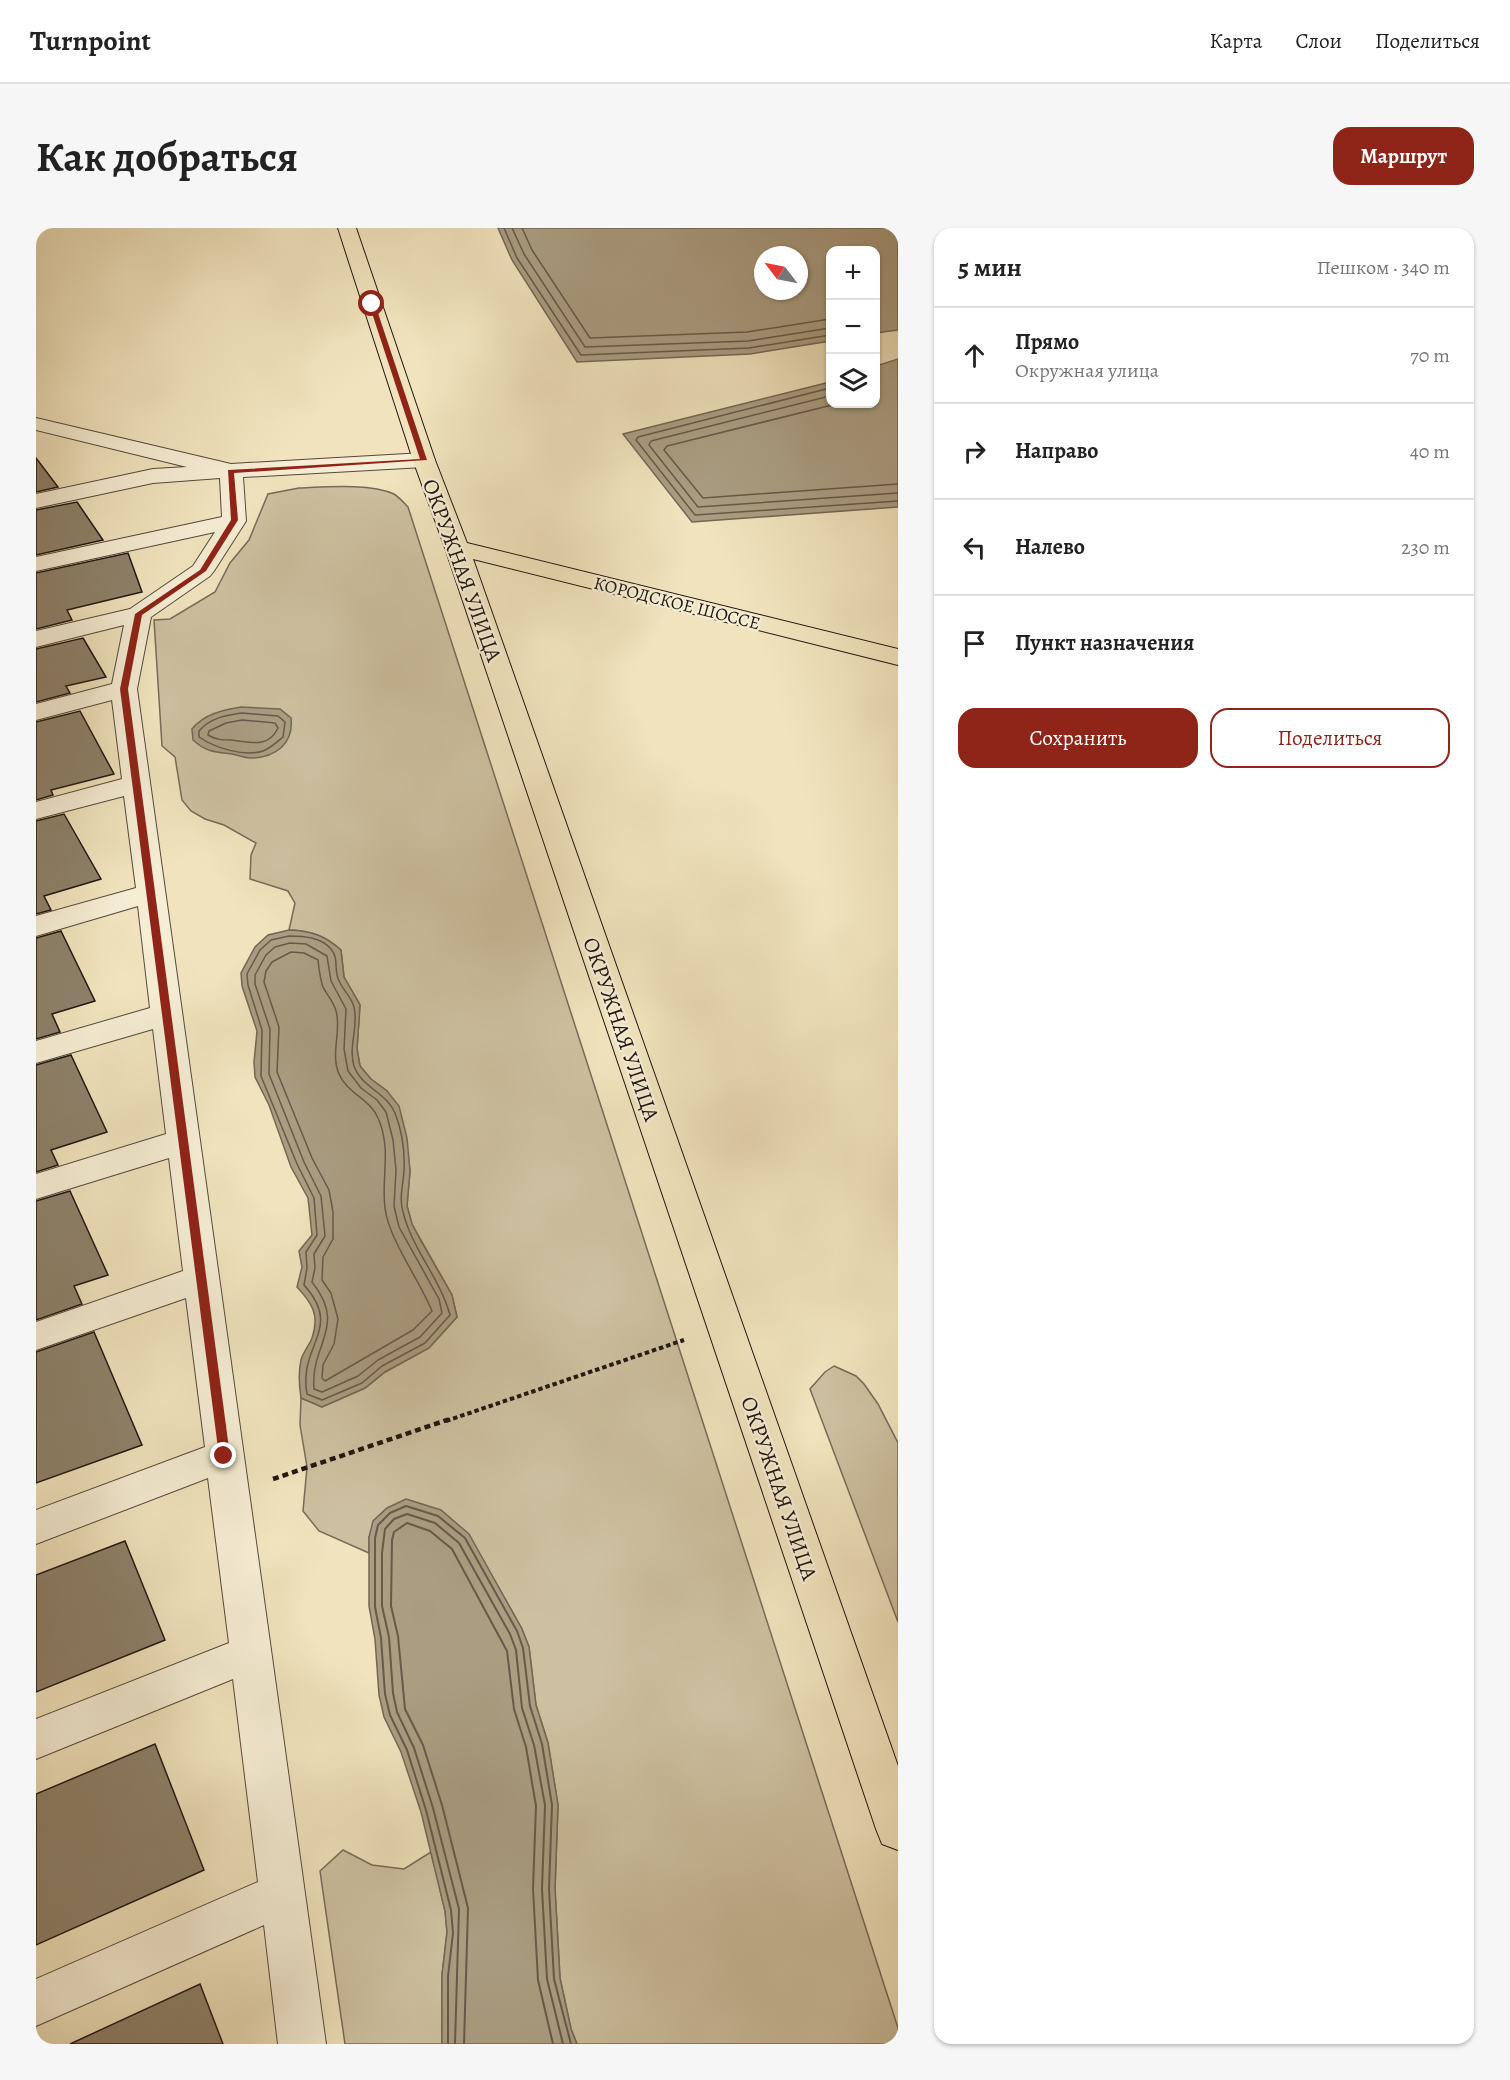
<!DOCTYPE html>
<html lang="ru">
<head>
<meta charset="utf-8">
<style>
	body { margin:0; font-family:Alegreya,serif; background:#f6f6f6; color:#222 }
	.controls { position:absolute; right:18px; top:18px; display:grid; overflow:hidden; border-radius:12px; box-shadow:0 2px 4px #0004 }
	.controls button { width:54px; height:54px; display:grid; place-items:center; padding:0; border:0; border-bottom:2px solid #e0e0e0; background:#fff; color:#222; font:30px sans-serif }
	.compass { position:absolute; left:718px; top:18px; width:54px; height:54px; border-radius:50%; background:#fff; box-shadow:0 2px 4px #0004; rotate:302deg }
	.stop { position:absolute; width:18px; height:18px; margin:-14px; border:4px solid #8f2418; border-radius:50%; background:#fff }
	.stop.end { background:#8f2418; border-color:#fff; box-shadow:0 2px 6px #0008 }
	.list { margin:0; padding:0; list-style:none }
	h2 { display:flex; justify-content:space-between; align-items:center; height:78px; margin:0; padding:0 24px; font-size:26px }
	h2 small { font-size:20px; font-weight:400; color:#767676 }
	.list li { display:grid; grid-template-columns:39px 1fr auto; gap:18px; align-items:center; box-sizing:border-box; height:96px; padding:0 24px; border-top:2px solid #e0e0e0 }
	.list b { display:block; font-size:22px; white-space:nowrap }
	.list p { margin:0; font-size:20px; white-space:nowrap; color:#767676 }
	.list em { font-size:20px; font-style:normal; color:#767676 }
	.actions { display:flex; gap:12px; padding:18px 24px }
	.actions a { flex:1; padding:14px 0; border:2px solid #8f2418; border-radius:18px; text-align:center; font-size:21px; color:#8f2418 }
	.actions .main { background:#8f2418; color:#fff }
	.icon { flex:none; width:33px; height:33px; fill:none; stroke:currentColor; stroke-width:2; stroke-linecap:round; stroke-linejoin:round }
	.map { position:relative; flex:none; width:862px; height:1816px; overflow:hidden; border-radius:18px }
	header { display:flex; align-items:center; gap:36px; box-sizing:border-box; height:84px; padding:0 30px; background:#fff; border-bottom:2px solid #e0e0e0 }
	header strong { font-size:28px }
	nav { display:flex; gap:33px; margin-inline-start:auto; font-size:21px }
	.intro { display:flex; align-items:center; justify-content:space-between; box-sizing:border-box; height:144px; padding:0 36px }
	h1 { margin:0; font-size:42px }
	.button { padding:15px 27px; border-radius:18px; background:#8f2418; color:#fff; font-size:21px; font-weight:700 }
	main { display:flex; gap:36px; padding:0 36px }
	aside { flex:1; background:#fff; border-radius:18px; box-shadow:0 2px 4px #0004 }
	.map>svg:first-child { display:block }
	.green { fill:#cdc0a0; stroke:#776b58; stroke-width:1.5 }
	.water { fill:#aa9d82; stroke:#736754; stroke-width:1.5; fill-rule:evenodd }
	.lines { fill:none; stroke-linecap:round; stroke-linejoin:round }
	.shore-far1 { stroke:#665a49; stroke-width:1.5 }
	.shore { stroke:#665a49; stroke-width:2 }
	.building { fill:#8d816a; stroke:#211610; stroke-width:1.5 }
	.minor-casing { stroke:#55493b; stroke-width:2 }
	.major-casing { stroke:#211610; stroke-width:2 }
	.path-far1 { stroke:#211610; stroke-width:4; stroke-dasharray:4.5 3; stroke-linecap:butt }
	.path { stroke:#211610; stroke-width:4.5; stroke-dasharray:6 4; stroke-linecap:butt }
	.minor { fill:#f5edd4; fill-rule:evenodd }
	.major { fill:#f0e3bd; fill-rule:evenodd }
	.route { fill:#8f2418 }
	.labels { text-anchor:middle; stroke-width:4.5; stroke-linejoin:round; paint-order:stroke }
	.far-street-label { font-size:18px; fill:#211610; stroke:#f5edd4 }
	.street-label { font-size:22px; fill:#211610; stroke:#f5edd4 }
</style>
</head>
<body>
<header>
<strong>Turnpoint</strong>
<nav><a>Карта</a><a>Слои</a><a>Поделиться</a></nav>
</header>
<div class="intro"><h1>Как добраться</h1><a class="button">Маршрут</a></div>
<main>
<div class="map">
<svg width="862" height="1816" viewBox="0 0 862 1816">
	<rect width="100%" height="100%" fill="#f0e3bd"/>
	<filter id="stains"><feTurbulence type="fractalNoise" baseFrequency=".00333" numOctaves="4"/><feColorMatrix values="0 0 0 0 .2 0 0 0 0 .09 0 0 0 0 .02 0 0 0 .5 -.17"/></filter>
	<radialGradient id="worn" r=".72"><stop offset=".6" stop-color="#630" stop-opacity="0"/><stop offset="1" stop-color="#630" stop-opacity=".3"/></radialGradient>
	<!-- green -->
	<g class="green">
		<path d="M263 260C289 259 334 255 358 266 363 269 368 275 372 279L862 1800V1816H541L535 1801 524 1750 519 1661 522 1577 512 1515 500 1477 493 1419 486 1401 459 1353 333 1309V1325L283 1303 267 1283 271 1239 264 1197 265 1170 286 1179 329 1160 349 1144 393 1120 421 1089 416 1067 376 996 371 978 374 943 372 927 351 863 335 851 324 838 321 821 324 777 308 749 305 722C288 707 275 703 253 702L259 675 252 663 214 651 215 627 220 615 188 597 169 591 155 583 146 572 139 529 126 518 118 392 134 391 179 364 194 335 213 312 232 266Z"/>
		<path d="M798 1138 820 1148 828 1156 842 1176 862 1215V1394L774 1161 789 1144Z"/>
		<path d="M307 1622 336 1637 368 1641 395 1624 409 1683 411 1704 406 1747V1816H309L284 1643Z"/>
	</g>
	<!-- water -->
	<g class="water">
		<path d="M462 0H862V102L840 105V22H794V113L714 126 541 134 476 32ZM727 27H763V63H727Z"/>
		<path d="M862 131V279L656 294 587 206 794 154V176H840V138Z"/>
		<path d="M205 479 244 481 255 490C258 516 239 530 214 530 208 530 202 527 196 526 179 524 170 524 157 512L156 501C168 486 187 482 205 479Z"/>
		<path d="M253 702C275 703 288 707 305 722L308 749 324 777 321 821 324 838 335 851 351 863 363 878 371 910 374 943 371 978 376 996 385 1013 416 1067 421 1089 393 1120 349 1144 329 1160 286 1179 265 1170C263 1157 262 1145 265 1132 267 1124 273 1118 276 1110 284 1087 276 1075 261 1059L266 1039 263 1023 276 1007 272 970 255 939 233 877 219 849 218 834 221 803 206 758 205 745 219 719 232 707Z"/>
		<path d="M370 1271 405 1282 433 1306 486 1401 493 1419 500 1477 512 1515 522 1577 519 1661 524 1750 535 1801 541 1816H406V1747L411 1704 409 1683 385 1584 365 1524 348 1489 343 1467 339 1411 333 1378V1309L337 1293 351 1280Z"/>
	</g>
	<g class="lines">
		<!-- shore-far1 -->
		<g class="shore-far1">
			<path d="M468 0 481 30 545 127 713 120 794 107"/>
			<path d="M476 0 488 26 549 119 712 113 794 100"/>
			<path d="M486 0 496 22 554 110 711 104 794 91"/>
			<path d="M794 160 602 209 600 212 659 287 862 273"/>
			<path d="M794 168 615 213 613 217 662 279 862 265"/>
			<path d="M800 176 631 218 628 222 667 270 862 256"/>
			<path d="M206 485 242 488 249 494 247 509C241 514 235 520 227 523 208 529 179 520 163 509V503C174 490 190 487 206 485Z"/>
			<path d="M206 492 239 495 242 500C232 521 214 514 195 512 187 512 180 512 172 507L173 503 190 495Z"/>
			<path d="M253 708C267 708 285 709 295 721 302 729 299 738 301 747 303 759 315 767 318 779 323 798 312 818 318 838 325 859 351 865 359 885 366 903 369 924 368 943 367 958 363 970 367 984 376 1021 404 1050 414 1087L389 1115 346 1138 326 1155 286 1172 271 1166C262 1116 308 1101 268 1057L271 1040 270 1024 281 1007 278 970 261 936 225 848 226 802 212 757 211 746 224 722 235 712Z"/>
			<path d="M254 715 270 716 291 728 295 753 310 781 308 821 312 843 325 860 341 872 350 884 357 912 360 942 358 978 363 999 403 1071 406 1085 384 1109 342 1132 322 1148 286 1164 278 1161C274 1115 312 1099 276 1054L279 1040 278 1026 289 1008 285 968 268 934 233 846 234 801 219 756V747L230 727 239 719Z"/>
			<path d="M255 724 268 725 282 732C283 741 284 751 287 759 291 767 298 774 300 783 306 801 294 826 303 846 311 865 335 872 342 890 356 922 345 949 349 980 353 1012 383 1051 396 1083L377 1102 289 1153 286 1150 287 1137 298 1116 302 1091 295 1065 286 1052 287 1029 297 1011V984L293 962 276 930 241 844 243 799 228 754 230 743 236 734Z"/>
		</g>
		<!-- shore -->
		<g class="shore">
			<path d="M412 1816V1748L417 1705 415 1682 390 1582 371 1522 354 1487 349 1466 345 1410 339 1379V1310L342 1297 354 1285 370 1278 402 1288 429 1310 481 1403 487 1420 494 1478 506 1516 516 1577 513 1661 518 1751 535 1816"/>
			<path d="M419 1816 423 1681 397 1580 378 1520 361 1484 357 1465 353 1409 346 1378V1325L349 1301 358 1291 371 1286 399 1295 423 1315 474 1406 480 1422 486 1480 498 1517 509 1577 506 1661 511 1751 527 1816"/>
			<path d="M428 1816 432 1680 406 1577 387 1517 369 1481 362 1408 355 1378 356 1312 358 1304 371 1295 394 1303 416 1321 471 1423 478 1481 490 1519 500 1578 497 1661 502 1752 517 1816"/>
		</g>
	</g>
	<!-- building -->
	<g class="building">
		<path d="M0 230 22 259 0 264Z"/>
		<path d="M41 274 67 312 0 327V282Z"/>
		<path d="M92 325 106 364 31 382 36 392 0 401V345Z"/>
		<path d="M47 410 70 449 30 458 34 465 0 474V421Z"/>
		<path d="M44 483 78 546 15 562 17 567 0 572V494Z"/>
		<path d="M28 586 65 651 8 668 15 682 0 686V593Z"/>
		<path d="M25 703 59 773 16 786 24 804 0 811V710Z"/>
		<path d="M35 827 71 904 15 922 22 937 0 944V837Z"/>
		<path d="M34 963 72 1047 38 1058 46 1076 0 1092V973Z"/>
		<path d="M58 1104 106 1217 0 1255V1124Z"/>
		<path d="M89 1313 129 1412 0 1464V1347Z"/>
		<path d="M119 1516 168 1642 0 1717V1566Z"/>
		<path d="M164 1756 187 1816H34Z"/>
	</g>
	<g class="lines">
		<!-- minor casing -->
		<g class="minor-casing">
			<path id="minor" d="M0 190 195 236 388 225 396 227 399 232 396 237 388 239 207 249 210 293 178 343 174 348 115 389 101 461 290 1816H242L228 1697 0 1798V1751L222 1654 197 1451 0 1531V1491L193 1415 172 1250 0 1316V1282L169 1219 150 1070 0 1122V1094L147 1043 133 930 0 971V946L130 906 117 801 0 835V813L114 780 102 678 0 708V688L100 660 88 568 0 591V574L86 551 76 472 0 492V476L76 456 88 397 0 419V403L94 381 157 338 179 304 0 343V329L186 289 184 250 117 255 0 280V266L117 241 151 239 0 202Z"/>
		</g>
		<!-- major casing -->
		<g class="major-casing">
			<path id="major" d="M302 0H320L399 232 431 315 862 421V437L437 331 862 1538V1622L846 1616 840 1601 409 320 377 232Z"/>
		</g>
		<!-- path-far1 -->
		<path class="path-far1" d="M410 1193 648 1112"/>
		<!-- path -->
		<path class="path" d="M237 1251 414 1191"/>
		<!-- minor -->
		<use href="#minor" class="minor"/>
		<!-- major -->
		<use href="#major" class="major"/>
	</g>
	<!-- route -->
	<path class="route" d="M336 74 339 76 391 232 198 245 202 292 170 343 106 387 92 461 194 1228 188 1233 183 1228 84 461 99 386 164 342 195 292 192 242 384 231 333 76Z"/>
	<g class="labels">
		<!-- far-street labels -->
		<g class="far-street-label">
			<text transform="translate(641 375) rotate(14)" y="6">КОРОДСКОЕ ШОССЕ</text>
		</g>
		<!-- street labels -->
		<g class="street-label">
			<text transform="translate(427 342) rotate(70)" y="8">ОКРУЖНАЯ УЛИЦА</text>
			<text transform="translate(586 801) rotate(71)" y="8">ОКРУЖНАЯ УЛИЦА</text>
			<text transform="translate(744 1260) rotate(71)" y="8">ОКРУЖНАЯ УЛИЦА</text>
		</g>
	</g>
	<rect width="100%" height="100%" filter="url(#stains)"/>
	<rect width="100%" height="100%" fill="url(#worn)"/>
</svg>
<div class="controls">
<button>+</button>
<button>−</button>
<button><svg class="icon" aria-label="layers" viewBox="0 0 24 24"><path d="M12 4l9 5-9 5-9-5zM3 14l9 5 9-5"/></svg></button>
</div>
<svg class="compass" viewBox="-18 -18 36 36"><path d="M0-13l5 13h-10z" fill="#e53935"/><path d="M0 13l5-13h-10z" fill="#767676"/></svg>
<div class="stop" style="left:336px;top:76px"></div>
<div class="stop end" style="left:188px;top:1228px"></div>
</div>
<aside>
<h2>5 мин<small>Пешком · 340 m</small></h2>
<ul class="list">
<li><svg class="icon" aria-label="ahead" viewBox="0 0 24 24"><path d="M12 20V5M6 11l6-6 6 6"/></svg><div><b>Прямо</b><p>Окружная улица</p></div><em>70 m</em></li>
<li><svg class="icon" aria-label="right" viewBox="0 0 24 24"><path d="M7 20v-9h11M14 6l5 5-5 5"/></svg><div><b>Направо</b></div><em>40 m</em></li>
<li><svg class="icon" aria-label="left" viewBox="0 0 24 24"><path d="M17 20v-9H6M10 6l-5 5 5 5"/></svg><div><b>Налево</b></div><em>230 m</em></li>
<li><svg class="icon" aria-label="arrive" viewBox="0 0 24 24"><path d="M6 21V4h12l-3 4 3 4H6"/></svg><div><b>Пункт назначения</b></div></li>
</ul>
<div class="actions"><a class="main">Сохранить</a><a>Поделиться</a></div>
</aside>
</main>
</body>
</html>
